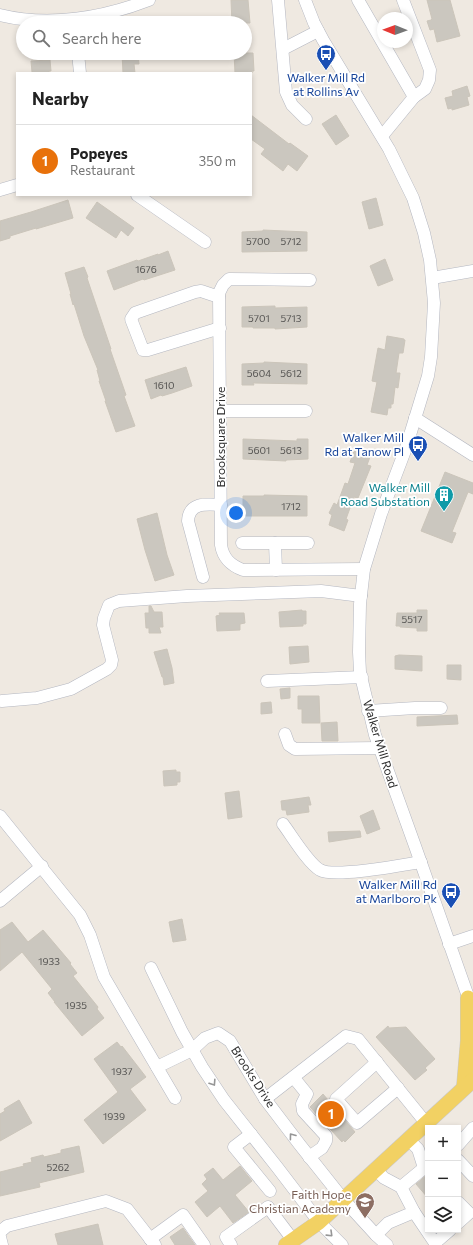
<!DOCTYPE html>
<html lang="en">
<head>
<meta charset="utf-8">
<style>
	body { margin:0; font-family:Commissioner,sans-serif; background:#f6f6f6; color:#222 }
	.controls { position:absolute; right:12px; bottom:12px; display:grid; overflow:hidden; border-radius:0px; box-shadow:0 2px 6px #0003 }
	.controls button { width:36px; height:36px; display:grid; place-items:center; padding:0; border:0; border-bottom:1px solid #e0e0e0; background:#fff; color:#222; font:20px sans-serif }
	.compass { position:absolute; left:377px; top:12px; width:36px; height:36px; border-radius:50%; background:#fff; box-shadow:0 2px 6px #0003; rotate:271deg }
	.you { position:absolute; left:236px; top:513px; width:14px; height:14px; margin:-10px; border:3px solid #fff; border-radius:50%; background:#1a73e8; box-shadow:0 0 0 6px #1a73e833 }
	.badge { display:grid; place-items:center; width:26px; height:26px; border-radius:50%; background:#4264fb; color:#fff; font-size:13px; font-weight:700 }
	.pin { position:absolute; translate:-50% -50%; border:2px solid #fff; box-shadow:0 1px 4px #0006 }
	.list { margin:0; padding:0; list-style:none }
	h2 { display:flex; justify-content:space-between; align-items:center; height:52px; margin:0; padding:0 16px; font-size:17px }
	h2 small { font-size:13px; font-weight:400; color:#767676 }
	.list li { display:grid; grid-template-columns:26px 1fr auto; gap:12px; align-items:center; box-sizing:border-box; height:72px; padding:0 16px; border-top:1px solid #e0e0e0 }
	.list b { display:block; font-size:15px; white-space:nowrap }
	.list p { margin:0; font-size:13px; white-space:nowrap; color:#767676 }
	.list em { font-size:13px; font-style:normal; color:#767676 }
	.icon { flex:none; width:22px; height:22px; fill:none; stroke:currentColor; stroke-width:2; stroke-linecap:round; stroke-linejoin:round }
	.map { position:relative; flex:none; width:473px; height:1245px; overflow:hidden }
	.search { position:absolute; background:#fff; box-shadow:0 2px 6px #0003; left:16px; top:16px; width:236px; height:44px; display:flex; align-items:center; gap:10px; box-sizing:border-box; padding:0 14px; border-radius:22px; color:#767676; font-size:15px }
	.panel { position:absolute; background:#fff; box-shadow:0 2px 6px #0003; left:16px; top:72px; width:236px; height:124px; border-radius:0px }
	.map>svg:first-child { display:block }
	.building { fill:#cbc7bf; stroke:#cbc5ba }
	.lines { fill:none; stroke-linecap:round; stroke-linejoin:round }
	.minor-casing { stroke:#b4b7c1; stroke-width:13 }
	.major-casing { stroke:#c9c9c9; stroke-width:16 }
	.minor { stroke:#fff; stroke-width:12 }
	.major { stroke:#f2d163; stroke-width:15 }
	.oneway { stroke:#969696 }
	.labels { text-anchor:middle; stroke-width:3.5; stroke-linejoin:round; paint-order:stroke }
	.number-label { font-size:10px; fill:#555452 }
	.transit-label { font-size:12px; fill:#164399; stroke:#fff; text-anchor:end }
	.street-label { font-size:12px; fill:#2e2e2e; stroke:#fff }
	.culture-label { font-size:12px; fill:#0d838f; stroke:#fff; text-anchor:end }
	.education-label { font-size:12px; fill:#785e54; stroke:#fff; text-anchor:end }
</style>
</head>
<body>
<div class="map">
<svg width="473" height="1245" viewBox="0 0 473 1245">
	<rect width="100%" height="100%" fill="#efe9e1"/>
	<!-- building -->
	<g class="building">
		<path d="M231 0H248L250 23H232Z"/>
		<path d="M427 0H450L460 36 437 42 434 29 430 30 427 21 431 20 432 19Z"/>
		<path d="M122 53H138L139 64H134L135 73H123Z"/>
		<path d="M234 53H253L254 71H252V73H235Z"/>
		<path d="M50 60 51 71H49V73H33L32 72 31 61Z"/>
		<path d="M467 86 470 96 467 97 469 105 452 110V108L448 109 445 98 453 96 452 91Z"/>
		<path d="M251 115 289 144 290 143 308 156 297 171 288 164 283 171 261 154 265 149 251 139Z"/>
		<path d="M336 115 349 136 336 145 322 124Z"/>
		<path d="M376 198 383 225 369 229 362 202Z"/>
		<path d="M68 200 73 218 36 229V228L10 236V238L0 241V221L31 212Z"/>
		<path d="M97 202 134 228 128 236 121 230 116 238 86 218Z"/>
		<path d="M263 230 307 232V251L242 252V232L263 231Z"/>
		<path d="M168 251 175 270 144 280 143 279 114 290 107 271 137 260 138 261 158 254V255Z"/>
		<path d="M385 259 393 280 378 286 370 266Z"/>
		<path d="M84 267 88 277 87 278 111 349H110L126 395 124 396 135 426 116 432 105 401H106L99 381H100L97 370H98L84 336 74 304 73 305 70 294H71L65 273Z"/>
		<path d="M275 306V308L307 307V327L275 329V328H253V327H242V307Z"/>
		<path d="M387 336 404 339V340H405L403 353H399L396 373H400L398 388 395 387 393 404H391V408H388L387 415 371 412 377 382 372 381 378 348 385 350Z"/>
		<path d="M264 362 307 364V384L253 383 254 385H242V364L264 363Z"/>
		<path d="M186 367 192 386 172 393 162 396 161 395 151 399 145 380Z"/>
		<path d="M243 439 297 441V439H308V459L286 460V461L243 459Z"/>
		<path d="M354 451 370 457 367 465 371 466 358 498 354 497 346 519 348 520 344 531 329 525 332 515 329 513 334 503 337 505 345 483 348 484 355 463 350 462Z"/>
		<path d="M445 472 473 483V494L468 492 452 532 456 533 452 543 421 531Z"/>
		<path d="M264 495 307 496V516H243V496H264Z"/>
		<path d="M157 513 167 555 174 575 155 581 145 550 137 519Z"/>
		<path d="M149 606H151L154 612H162L163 627H159L161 633H149V628H146L145 613H149Z"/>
		<path d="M302 610V611H306V624H303V626L280 627 279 612Z"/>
		<path d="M417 610H427V631H417V628L400 627V626H396L397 613H417Z"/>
		<path d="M219 613H244L245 623 240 624V630L217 631 216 616 220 615Z"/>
		<path d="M308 646 309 662 290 664 289 647Z"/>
		<path d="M167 649 172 668 174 683 164 685 163 677H162L154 652Z"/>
		<path d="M399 655 422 656V671L395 669V656Z"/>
		<path d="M447 665H461V680L447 679Z"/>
		<path d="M290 688V698L281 699 280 689Z"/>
		<path d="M298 696H319L320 723H302V709H298Z"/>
		<path d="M271 702 272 713 261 714V703Z"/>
		<path d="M457 715 458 724 417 726V717Z"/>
		<path d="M337 722 338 741H322L321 723Z"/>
		<path d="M176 770V772H180V782H177V785L164 786 163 771Z"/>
		<path d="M239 791 242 817 228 819 225 793Z"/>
		<path d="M309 797 311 805H308L309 812 287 815 286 810H282L281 801Z"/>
		<path d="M373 810 380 829 367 834 360 816Z"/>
		<path d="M360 831 361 837 329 842 328 832Z"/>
		<path d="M182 919 186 940 173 942 169 922Z"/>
		<path d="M12 922 28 942 43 930 71 963 70 964 77 973 73 976 98 1007 97 1009 104 1018 82 1036 54 1002H55L48 993 52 989 22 952 0 971V930Z"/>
		<path d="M388 1026 389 1028 406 1027 435 1059 425 1068 427 1070 415 1080 376 1037Z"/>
		<path d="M117 1042 121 1047 122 1046 146 1077 130 1089 146 1110 103 1144 84 1120 118 1092 94 1059Z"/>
		<path d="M323 1094 355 1132 345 1142 343 1140 342 1142 310 1107Z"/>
		<path d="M19 1100 32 1123 0 1141V1114L5 1111 4 1109Z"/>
		<path d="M79 1146 84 1172 39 1183 40 1187 0 1196V1172L24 1166 23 1164 32 1162 31 1158 43 1155 44 1157 61 1153V1150Z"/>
		<path d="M240 1166 252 1181 235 1195 249 1212 233 1223 220 1206 207 1217 195 1202 208 1191 202 1184 207 1179 204 1175 213 1168 223 1180Z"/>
		<path d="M428 1174V1198L416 1184Z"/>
		<path d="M98 1224 103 1245H58L55 1234Z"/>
		<path d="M183 1228 195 1245H175L170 1237Z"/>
	</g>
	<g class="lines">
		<!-- minor casing -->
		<g class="minor-casing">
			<g id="minor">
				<path d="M278 0 286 92 292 105 306 119"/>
				<path d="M305 0 314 23 323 40 389 149 413 198 424 233 430 260 434 303 431 357 428 376 406 448 381 514 364 569 360 604 359 652 360 672 364 689 375 735 415 846 471 1005"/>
				<path d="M358 0 414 97"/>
				<path d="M0 15C49 27 103 18 149 0"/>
				<path d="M283 49 318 31"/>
				<path d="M78 53 80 73"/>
				<path d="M382 136 414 97 425 89 429 80 430 70 403 0"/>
				<path d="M0 190 17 185"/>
				<path d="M137 195 205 242"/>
				<path d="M432 278 473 271"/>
				<path d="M310 280 229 279 223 285 219 293 221 545C223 558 230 565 243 570L364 569"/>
				<path d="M219 297 201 291 195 292 135 313 131 319 143 350H148L220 328"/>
				<path d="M221 411H306"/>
				<path d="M415 418 473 455"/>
				<path d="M242 543H275L276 570"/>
				<path d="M275 543H308"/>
				<path d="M203 577 188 521C189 502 206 504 221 505"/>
				<path d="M267 681 362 677"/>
				<path d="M2 701 37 698 71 689 107 669 111 665 112 660 103 625 104 618 109 605 119 601 187 596 321 591 361 596"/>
				<path d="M368 711 415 708H441"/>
				<path d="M285 734 289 745 295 749 379 748"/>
				<path d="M0 816 80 915 90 935 104 977 175 1098"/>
				<path d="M283 824C292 836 308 863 320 870 335 878 402 865 421 862"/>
				<path d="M0 901 42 866"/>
				<path d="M449 944 473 936"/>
				<path d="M151 968 182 1032 202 1067 224 1100 277 1167 319 1222 342 1245"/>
				<path d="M377 1062 336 1099 357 1123 398 1088"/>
				<path d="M157 1067 192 1050 205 1038 218 1033 230 1041 265 1099 300 1145 343 1199 376 1235 387 1245"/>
				<path d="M294 1078 307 1094 302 1104 303 1111 326 1136V1141L322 1148 309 1157"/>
				<path d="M265 1099 346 1036 358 1039 426 1123"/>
				<path d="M251 1134 234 1147 270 1191"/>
				<path d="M458 1145 473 1128"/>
				<path d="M458 1160 473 1176"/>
				<path d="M375 1169 384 1178 401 1187 414 1212 388 1223 376 1235"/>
				<path d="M401 1187 424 1168 418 1149 408 1139"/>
				<path d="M458 1202 469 1213 458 1223"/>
				<path d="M414 1212 435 1243 450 1230"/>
				<path d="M0 1232 7 1226 106 1201 127 1209 155 1245"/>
				<path d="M0 1237 2 1245"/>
				<path d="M150 1239 183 1215 204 1245"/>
				<path d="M231 1245 226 1237 268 1207 293 1240"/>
			</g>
		</g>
		<!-- major casing -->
		<g class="major-casing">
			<g id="major">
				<path d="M464 1088 468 1041V998"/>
				<path d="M286 1245 319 1222 473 1080"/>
			</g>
		</g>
		<!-- minor -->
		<use href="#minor" class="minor"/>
		<!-- major -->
		<use href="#major" class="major"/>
	</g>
	<!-- one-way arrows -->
	<defs><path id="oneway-chevron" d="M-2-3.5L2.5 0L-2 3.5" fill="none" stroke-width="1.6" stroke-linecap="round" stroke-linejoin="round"/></defs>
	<g class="oneway">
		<use href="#oneway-chevron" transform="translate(213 1083) rotate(57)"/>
		<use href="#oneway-chevron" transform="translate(292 1136) rotate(-127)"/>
		<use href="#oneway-chevron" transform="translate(330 1234) rotate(44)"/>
	</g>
	<!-- icons -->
	<defs>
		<g id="bus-pin" transform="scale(1)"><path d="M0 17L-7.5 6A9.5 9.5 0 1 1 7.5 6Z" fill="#1a4fb4" stroke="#fff"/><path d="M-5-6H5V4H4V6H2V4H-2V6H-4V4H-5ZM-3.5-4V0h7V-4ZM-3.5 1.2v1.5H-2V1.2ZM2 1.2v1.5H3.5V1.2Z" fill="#fff"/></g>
		<g id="building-pin" transform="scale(1)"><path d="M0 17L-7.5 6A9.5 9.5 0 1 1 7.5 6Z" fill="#0f9aa8" stroke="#fff"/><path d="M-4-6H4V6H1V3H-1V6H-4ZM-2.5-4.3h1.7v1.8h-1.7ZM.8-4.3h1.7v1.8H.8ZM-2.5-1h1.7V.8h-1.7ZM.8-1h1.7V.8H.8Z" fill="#fff"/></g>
		<g id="school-pin" transform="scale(1)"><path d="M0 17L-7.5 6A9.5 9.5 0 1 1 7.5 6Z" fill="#8d6e63" stroke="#fff"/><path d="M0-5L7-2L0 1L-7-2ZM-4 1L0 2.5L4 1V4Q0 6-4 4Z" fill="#fff"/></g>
	</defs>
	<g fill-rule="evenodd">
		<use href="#bus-pin" x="326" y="54"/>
		<use href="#bus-pin" x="418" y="445"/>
		<use href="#building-pin" x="444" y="495"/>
		<use href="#bus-pin" x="451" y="892"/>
		<use href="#school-pin" x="365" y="1202"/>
	</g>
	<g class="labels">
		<!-- number labels -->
		<g class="number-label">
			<text x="258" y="245">5700</text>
			<text x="291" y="245">5712</text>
			<text x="146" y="273">1676</text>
			<text x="259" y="322">5701</text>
			<text x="291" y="322">5713</text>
			<text x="259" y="377">5604</text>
			<text x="291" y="377">5612</text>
			<text x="164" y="389">1610</text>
			<text x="259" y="454">5601</text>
			<text x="291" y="454">5613</text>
			<text x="291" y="510">1712</text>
			<text x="412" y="623">5517</text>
			<text x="49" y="965">1933</text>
			<text x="76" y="1009">1935</text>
			<text x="122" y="1075">1937</text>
			<text x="114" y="1120">1939</text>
			<text x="58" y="1171">5262</text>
		</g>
		<!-- transit labels -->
		<g class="transit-label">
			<text x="326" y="82" text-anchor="middle">Walker Mill Rd<tspan x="326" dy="14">at Rollins Av</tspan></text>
			<text x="404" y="442">Walker Mill<tspan x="404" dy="14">Rd at Tanow Pl</tspan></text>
			<text x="437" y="889">Walker Mill Rd<tspan x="437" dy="14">at Marlboro Pk</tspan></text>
		</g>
		<!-- street labels -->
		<g class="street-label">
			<text transform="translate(221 437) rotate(-90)" y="4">Brooksquare Drive</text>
			<text transform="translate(380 744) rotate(73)" y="4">Walker Mill Road</text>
			<text transform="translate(253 1077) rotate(57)" y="4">Brooks Drive</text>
		</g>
		<!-- culture labels -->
		<g class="culture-label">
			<text x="430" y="492">Walker Mill<tspan x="430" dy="14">Road Substation</tspan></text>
		</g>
		<!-- education labels -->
		<g class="education-label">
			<text x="351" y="1199">Faith Hope<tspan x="351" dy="14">Christian Academy</tspan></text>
		</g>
	</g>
</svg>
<div class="controls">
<button>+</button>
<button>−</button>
<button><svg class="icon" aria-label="layers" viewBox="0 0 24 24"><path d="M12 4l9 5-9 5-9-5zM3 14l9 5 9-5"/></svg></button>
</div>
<svg class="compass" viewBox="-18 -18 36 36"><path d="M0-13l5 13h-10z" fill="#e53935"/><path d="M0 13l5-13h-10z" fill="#767676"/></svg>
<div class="you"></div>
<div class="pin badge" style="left:331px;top:1114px;background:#e8710a">1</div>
<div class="search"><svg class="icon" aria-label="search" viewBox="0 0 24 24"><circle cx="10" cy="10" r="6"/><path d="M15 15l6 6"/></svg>Search here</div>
<section class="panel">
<h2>Nearby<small></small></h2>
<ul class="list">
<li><span class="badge" style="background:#e8710a">1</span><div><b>Popeyes</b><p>Restaurant</p></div><em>350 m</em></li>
</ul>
</section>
</div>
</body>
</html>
